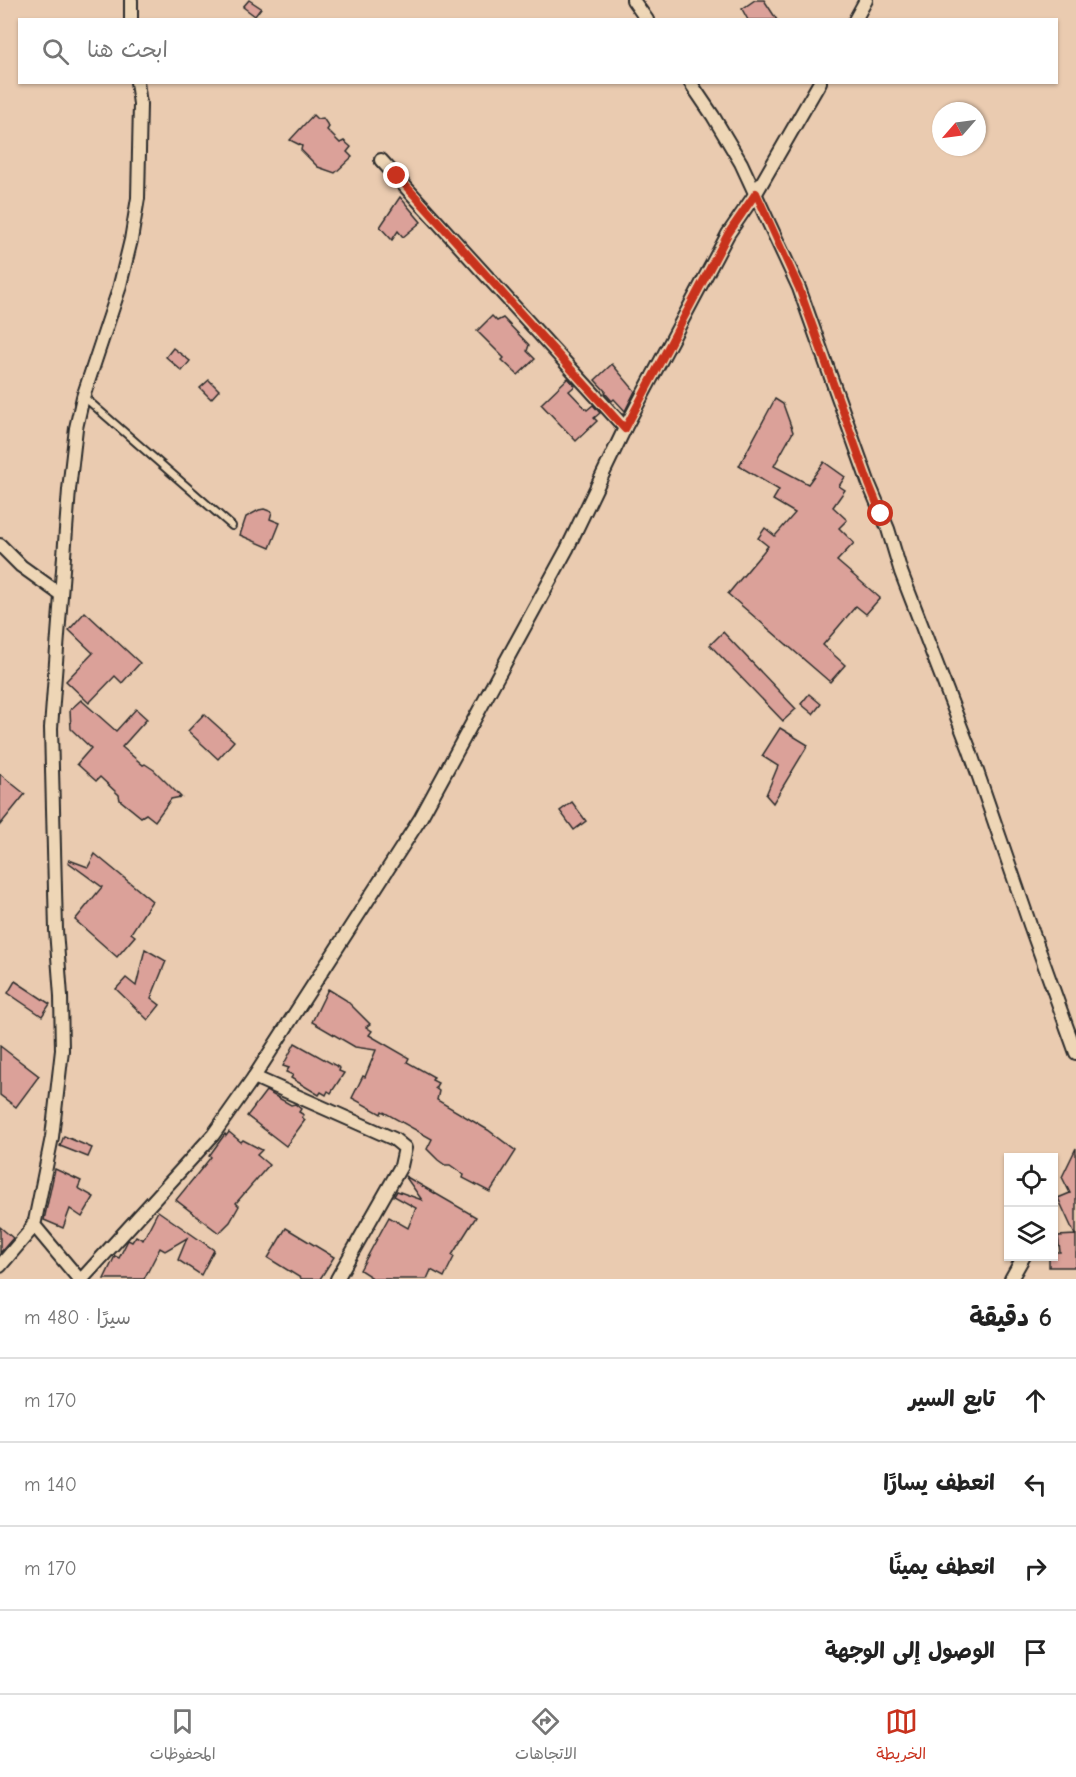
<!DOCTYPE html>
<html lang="ar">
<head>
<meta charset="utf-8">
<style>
	body { margin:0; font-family:"Comic Neue","Playpen Sans Arabic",sans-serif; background:#f2f2f2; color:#222; direction:rtl }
	.controls { position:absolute; right:18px; bottom:18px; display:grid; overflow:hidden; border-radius:0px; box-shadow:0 2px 4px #0004 }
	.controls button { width:54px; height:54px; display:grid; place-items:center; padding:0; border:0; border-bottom:2px solid #e0e0e0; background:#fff; color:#222; font:30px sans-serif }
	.compass { position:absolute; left:932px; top:102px; width:54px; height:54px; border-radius:50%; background:#fff; box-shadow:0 2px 4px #0004; rotate:242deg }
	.stop { position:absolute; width:18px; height:18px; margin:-14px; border:4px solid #c8321e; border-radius:50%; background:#fff }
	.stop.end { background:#c8321e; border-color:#fff; box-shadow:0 2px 6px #0008 }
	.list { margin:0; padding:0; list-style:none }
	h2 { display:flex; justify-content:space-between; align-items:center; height:78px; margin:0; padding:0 24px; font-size:26px }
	h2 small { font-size:20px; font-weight:400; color:#767676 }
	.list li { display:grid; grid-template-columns:39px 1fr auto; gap:18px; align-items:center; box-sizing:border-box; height:84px; padding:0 24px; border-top:2px solid #e0e0e0 }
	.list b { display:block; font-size:22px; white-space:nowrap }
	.list em { font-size:20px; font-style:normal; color:#767676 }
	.icon { flex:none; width:33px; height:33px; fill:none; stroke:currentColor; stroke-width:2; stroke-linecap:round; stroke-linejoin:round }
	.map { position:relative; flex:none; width:1076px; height:1279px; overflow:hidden; direction:ltr }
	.search { position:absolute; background:#fff; box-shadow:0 2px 4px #0004; left:18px; right:18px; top:18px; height:66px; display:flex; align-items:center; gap:15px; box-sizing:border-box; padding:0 21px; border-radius:0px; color:#767676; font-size:22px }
	.sheet { height:414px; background:#fff }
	nav { display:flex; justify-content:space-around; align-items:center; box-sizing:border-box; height:84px; border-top:2px solid #e0e0e0; background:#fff; font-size:16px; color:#767676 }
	nav a { display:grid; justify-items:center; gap:3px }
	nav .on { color:#c8321e }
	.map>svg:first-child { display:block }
	.building { fill:#dba199; stroke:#2b2b2b; stroke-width:1.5 }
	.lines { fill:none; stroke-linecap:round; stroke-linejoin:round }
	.lane-casing { stroke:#2b2b2b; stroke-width:10 }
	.street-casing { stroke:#2b2b2b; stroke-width:16 }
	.lane { stroke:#eed6b6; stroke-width:6 }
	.street { stroke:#eed6b6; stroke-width:12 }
	.route { stroke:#c8321e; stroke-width:8 }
</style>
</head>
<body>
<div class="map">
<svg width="1076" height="1279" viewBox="0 0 1076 1279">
	<rect width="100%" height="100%" fill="#eacbb0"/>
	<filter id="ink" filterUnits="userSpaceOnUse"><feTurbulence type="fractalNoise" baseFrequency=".0167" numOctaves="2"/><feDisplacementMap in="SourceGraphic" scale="12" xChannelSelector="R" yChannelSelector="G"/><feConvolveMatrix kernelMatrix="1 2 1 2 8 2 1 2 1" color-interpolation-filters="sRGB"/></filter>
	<g filter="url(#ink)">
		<!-- building -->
		<g class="building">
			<path d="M249 0 261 8 255 16 243 7Z"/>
			<path d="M755 0H764L777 20H748L742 9Z"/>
			<path d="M313 115 317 119 323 118 329 127 327 130 340 143 344 141 351 147 347 152 352 157 335 173 318 167 301 150 302 146 290 140Z"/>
			<path d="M400 197 421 222 403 237 398 231 392 240 380 227Z"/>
			<path d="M492 316 497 321 503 318 529 345 527 351 535 359 518 375 502 360 504 358 477 331Z"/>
			<path d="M173 348 190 361 182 371 166 357Z"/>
			<path d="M612 364 635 391 625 411 614 399 612 401 605 393 606 392 595 380Z"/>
			<path d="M568 378 575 386 569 391 587 410 593 405 600 413 594 418 597 421 576 441 541 404Z"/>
			<path d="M209 380 219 390 211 399 200 388Z"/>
			<path d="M775 399 783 404 793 432 774 466 808 484 824 462 845 477 839 486 845 490 833 507 847 520 839 528 854 543 837 561 880 598 866 614 856 606 823 645 845 665 830 682 728 594 768 546 758 538 765 528 775 536 795 513 773 500 779 490 739 466Z"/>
			<path d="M264 509 272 512 270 519 280 523 270 548 240 535 246 517 259 510Z"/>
			<path d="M85 612 140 663 122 683 115 676 89 703 66 681 93 653 69 630Z"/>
			<path d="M723 632 796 709 783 721 710 645Z"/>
			<path d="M809 694 821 704 813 714 801 704Z"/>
			<path d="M81 700 116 731 136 709 147 719 122 747 143 765 145 764 154 770 181 797 171 799 155 821 146 814 141 817 120 800 119 795 100 777 96 781 77 764 91 748 71 729 70 710Z"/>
			<path d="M204 714 234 741 218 759 188 731Z"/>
			<path d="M780 728 808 745 773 803 766 795 778 766 762 756Z"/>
			<path d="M0 774 25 794 0 825Z"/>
			<path d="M572 802 586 821 574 830 560 811Z"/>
			<path d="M95 854 152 901 131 933 135 936 117 957 75 920 102 887 68 862 69 860 88 867Z"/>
			<path d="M145 949 166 961 151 998 160 1005 148 1020 116 989 126 978 136 986Z"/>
			<path d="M15 981 50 1004 42 1016 8 993Z"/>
			<path d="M328 989 346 1000 370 1024 366 1027 372 1031 369 1035 409 1058 407 1062 434 1077 432 1080 438 1083 435 1088 439 1091 437 1100 488 1130 516 1151 490 1192 463 1178 464 1175 450 1165H445L438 1160 427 1149 432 1139 382 1111 381 1114 352 1098 363 1076 365 1077 376 1050 355 1047 312 1022Z"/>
			<path d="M295 1043 340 1068 339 1071 344 1073 331 1093 328 1091 326 1095 321 1092 319 1095 291 1078 293 1075 286 1072 289 1068 283 1066Z"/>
			<path d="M0 1046 39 1076 16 1107 0 1095Z"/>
			<path d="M266 1091 291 1105 295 1104 301 1109 299 1112 304 1115 302 1117 305 1120 286 1146 247 1116Z"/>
			<path d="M229 1132 241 1142 243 1140 262 1150 257 1155 269 1165 236 1203 239 1206 230 1222 219 1233 176 1200 211 1157 209 1156 225 1134 226 1136Z"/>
			<path d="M64 1136 92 1148 88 1157 60 1146Z"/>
			<path d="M1076 1148V1267H1049V1257H1053V1252H1060L1058 1236 1075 1235 1058 1198 1070 1193 1062 1177Z"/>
			<path d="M55 1169 81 1181 78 1188 94 1197 82 1217 70 1209 63 1228 44 1220Z"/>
			<path d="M405 1176 476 1217 452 1255 454 1257 444 1277 431 1270 427 1279H374L360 1270 389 1217 408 1228 416 1208 394 1196 397 1191 422 1200Z"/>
			<path d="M158 1211 214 1250 201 1275 178 1260 187 1238 165 1251 160 1248 144 1279H104L115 1256 119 1258 128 1240 132 1242 136 1236 143 1240Z"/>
			<path d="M0 1227 13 1238 0 1253Z"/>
			<path d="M286 1228 334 1257 320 1279H302L268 1258Z"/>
		</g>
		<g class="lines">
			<!-- lane casing -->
			<g class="lane-casing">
				<path id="lane" d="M84 397 232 526"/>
			</g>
			<!-- street casing -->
			<g class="street-casing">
				<g id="street">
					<path d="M131 0V20"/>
					<path d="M633 0 647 20"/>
					<path d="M855 20 866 0"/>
					<path d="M690 82 713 116 741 163 799 288 869 484 888 529 901 572 969 748 1030 925 1076 1053"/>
					<path d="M381 160 625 428"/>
					<path d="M0 545 21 566 60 594"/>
					<path d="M254 1077 394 1139 405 1148 401 1166 337 1279"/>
					<path d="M33 1224 79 1279"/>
					<path d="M0 1266 29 1232 35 1221 52 1137 62 1050 61 996 56 930 51 728 69 490 76 428 83 397 119 289 131 240 138 198 140 104 137 82"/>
					<path d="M82 1279 213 1135 254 1077 420 819 567 549 625 428 728 234 756 193 820 82"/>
					<path d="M1011 1279 1024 1256"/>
				</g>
			</g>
			<!-- lane -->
			<use href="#lane" class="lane"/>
			<!-- street -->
			<use href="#street" class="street"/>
		</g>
	</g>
	<g class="lines" filter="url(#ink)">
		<!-- route -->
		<path class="route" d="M397 176 625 429 728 234 756 193 799 288 869 484 881 514"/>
	</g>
</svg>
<div class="controls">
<button><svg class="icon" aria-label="locate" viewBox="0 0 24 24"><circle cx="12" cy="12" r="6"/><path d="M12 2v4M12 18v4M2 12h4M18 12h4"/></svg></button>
<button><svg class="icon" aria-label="layers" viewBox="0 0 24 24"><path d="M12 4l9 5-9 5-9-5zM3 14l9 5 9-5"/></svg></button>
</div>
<svg class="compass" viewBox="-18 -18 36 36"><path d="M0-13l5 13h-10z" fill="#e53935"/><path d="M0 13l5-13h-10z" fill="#767676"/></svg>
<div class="stop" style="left:881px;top:514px"></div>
<div class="stop end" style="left:397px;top:176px"></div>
<div class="search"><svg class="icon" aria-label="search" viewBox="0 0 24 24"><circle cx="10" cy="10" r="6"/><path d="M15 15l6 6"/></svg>ابحث هنا</div>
</div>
<section class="sheet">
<h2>6 دقيقة<small>سيرًا · 480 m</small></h2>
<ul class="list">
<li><svg class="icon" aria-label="ahead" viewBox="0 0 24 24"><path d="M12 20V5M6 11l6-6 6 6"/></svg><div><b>تابع السير</b></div><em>170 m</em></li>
<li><svg class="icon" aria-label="left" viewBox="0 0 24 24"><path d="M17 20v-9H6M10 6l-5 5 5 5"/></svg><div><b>انعطف يسارًا</b></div><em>140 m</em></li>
<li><svg class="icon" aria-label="right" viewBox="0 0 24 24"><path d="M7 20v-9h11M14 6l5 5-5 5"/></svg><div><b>انعطف يمينًا</b></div><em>170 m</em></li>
<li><svg class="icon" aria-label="arrive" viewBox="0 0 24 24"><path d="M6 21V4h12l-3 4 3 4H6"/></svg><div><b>الوصول إلى الوجهة</b></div></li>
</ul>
</section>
<nav>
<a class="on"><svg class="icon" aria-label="map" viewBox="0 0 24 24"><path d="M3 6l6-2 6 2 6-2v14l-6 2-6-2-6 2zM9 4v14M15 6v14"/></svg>الخريطة</a>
<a><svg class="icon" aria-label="directions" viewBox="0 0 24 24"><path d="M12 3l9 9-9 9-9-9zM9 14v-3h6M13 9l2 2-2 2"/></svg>الاتجاهات</a>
<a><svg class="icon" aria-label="saved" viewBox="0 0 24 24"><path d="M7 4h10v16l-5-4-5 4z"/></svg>المحفوظات</a>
</nav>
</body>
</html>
